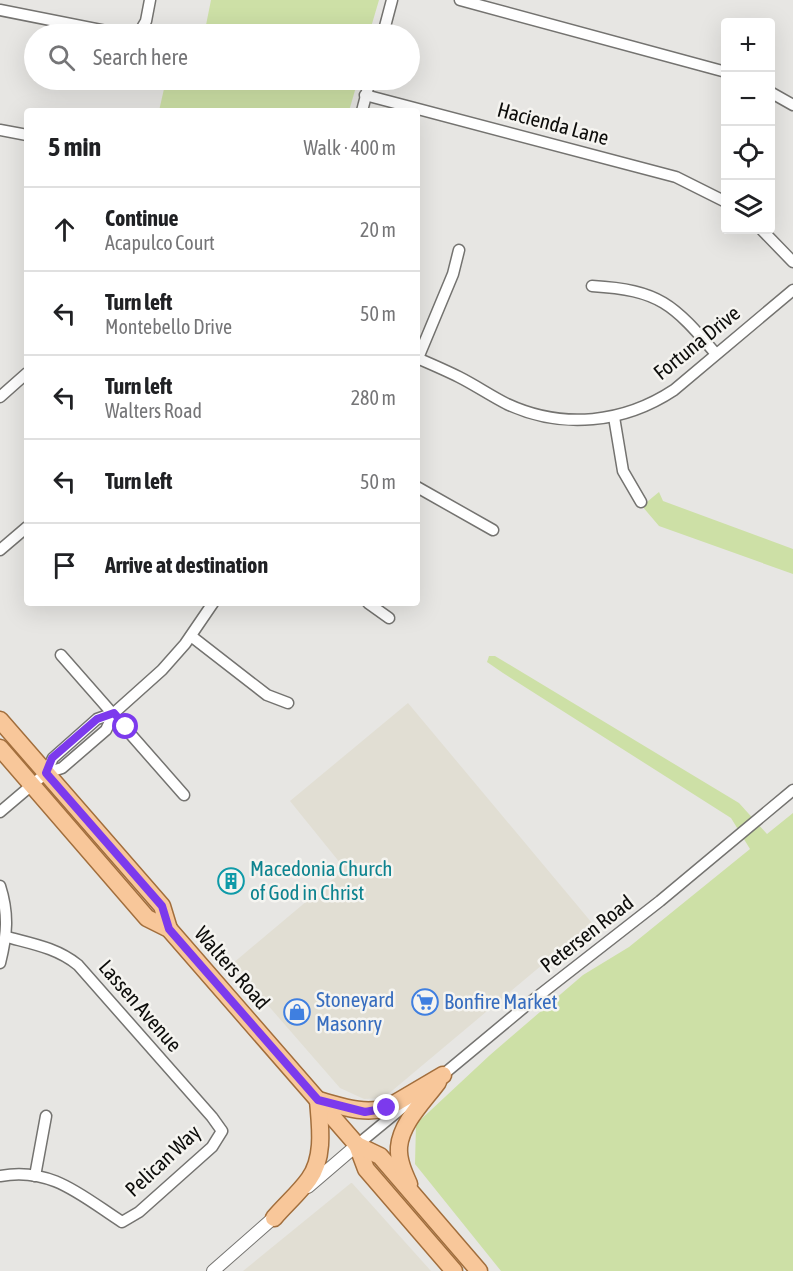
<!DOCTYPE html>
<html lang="en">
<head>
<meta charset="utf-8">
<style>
	body { margin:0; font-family:"Asap Condensed",sans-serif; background:#f6f6f6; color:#202124 }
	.controls { position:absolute; right:18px; top:18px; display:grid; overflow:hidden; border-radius:6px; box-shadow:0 6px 24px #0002 }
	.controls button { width:54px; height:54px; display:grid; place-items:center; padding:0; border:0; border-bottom:2px solid #e0e0e0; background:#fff; color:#202124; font:30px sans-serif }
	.stop { position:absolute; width:18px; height:18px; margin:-14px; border:4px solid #7c3aed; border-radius:50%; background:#fff }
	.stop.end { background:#7c3aed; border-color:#fff; box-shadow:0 2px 6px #0008 }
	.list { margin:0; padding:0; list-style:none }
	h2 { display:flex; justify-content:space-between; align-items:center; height:78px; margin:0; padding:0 24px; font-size:26px }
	h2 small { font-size:20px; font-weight:400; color:#757577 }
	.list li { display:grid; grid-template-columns:39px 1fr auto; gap:18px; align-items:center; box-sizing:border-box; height:84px; padding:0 24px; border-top:2px solid #e0e0e0 }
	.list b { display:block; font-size:22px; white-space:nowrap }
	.list p { margin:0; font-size:20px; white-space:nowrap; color:#757577 }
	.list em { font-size:20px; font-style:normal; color:#757577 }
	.icon { flex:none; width:33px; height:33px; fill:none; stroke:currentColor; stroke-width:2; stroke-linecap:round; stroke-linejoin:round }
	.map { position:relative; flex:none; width:793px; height:1271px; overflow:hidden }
	.search { position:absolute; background:#fff; box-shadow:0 6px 24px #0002; left:24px; top:24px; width:396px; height:66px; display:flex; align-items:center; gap:15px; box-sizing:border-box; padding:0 21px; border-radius:33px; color:#757577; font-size:22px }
	.panel { position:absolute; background:#fff; box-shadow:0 6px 24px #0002; left:24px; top:108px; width:396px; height:498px; border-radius:6px }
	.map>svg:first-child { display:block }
	.built { fill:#e1ded3 }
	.green { fill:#cde0a6 }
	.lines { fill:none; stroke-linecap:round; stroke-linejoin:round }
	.minor-casing { stroke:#747370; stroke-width:13 }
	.tertiary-casing { stroke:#747370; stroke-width:14 }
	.primary-casing { stroke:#a26e3c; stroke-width:19 }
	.minor { stroke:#fff; stroke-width:10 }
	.tertiary { stroke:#fff; stroke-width:12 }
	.primary { stroke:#f8c79a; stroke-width:16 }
	.route { stroke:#7c3aed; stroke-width:8 }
	.labels { text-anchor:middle; stroke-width:5; stroke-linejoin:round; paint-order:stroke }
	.street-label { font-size:21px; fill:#0d0d0b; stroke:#f5f4f0 }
	.culture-label { font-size:21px; fill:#0d838f; stroke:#f5f4f0; text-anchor:start }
	.shop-label { font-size:21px; fill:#366cbe; stroke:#f5f4f0; text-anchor:start }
</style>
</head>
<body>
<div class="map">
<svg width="793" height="1271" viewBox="0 0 793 1271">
	<rect width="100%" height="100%" fill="#e7e6e3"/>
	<!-- built -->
	<g class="built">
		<path d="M408 703 592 923 393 1090 382 1098 364 1099 340 1088 232 964 345 869 290 801Z"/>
		<path d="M352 1183 431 1271H243L351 1183Z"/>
	</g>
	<!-- green -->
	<g class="green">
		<path d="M211 0H379L369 34H157L158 28 206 25Z"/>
		<path d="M166 80H358L349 111H159Z"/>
		<path d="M659 492 663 501 793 549V574L659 526 642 506Z"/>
		<path d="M489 656H495L739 803 767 834 793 813V1271H501L415 1164 416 1124 490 1055 583 975 629 947 750 849 731 818 503 673 487 662Z"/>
	</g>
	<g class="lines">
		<!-- minor casing -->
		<g class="minor-casing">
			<g id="minor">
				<path d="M460 0 726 72"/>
				<path d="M0 10 121 34"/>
				<path d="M127 34 139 33 146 21 150 0"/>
				<path d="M383 34 392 0"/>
				<path d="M770 92 793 105"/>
				<path d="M365 95 676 177 726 202"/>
				<path d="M362 111 370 80"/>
				<path d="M0 130 27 135"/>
				<path d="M762 230 793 262"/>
				<path d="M592 286C660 290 673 304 716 354"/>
				<path d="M417 358C431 364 445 370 459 377 475 385 491 396 507 404 563 430 624 423 674 390L793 290"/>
				<path d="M418 358 453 274 459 250"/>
				<path d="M0 397 27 373"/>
				<path d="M614 417 623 471 641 502"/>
				<path d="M417 487 493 530"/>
				<path d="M0 550 27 527"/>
				<path d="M368 603 389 618"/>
				<path d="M191 636 267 695 288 703"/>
				<path d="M61 655 184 795"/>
				<path d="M46 773 53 758 97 719 114 713"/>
				<path d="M0 812 46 773 62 768 106 730 114 713 162 670 185 644 213 603"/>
				<path d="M0 886C9 914 7 935 0 963"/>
				<path d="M439 1078 528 1004 660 901 793 790"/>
				<path d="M357 1145 408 1103"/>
				<path d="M0 1176C51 1166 83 1197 122 1222L139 1212 212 1147 222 1131 212 1117 78 965C57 948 33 944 7 937"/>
				<path d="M35 1176 46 1116"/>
			</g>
		</g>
		<!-- tertiary casing -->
		<g class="tertiary-casing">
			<g id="tertiary">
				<path d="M308 1187 357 1145"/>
				<path d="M213 1271 279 1213"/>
			</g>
		</g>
		<!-- primary casing -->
		<g class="primary-casing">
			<g id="primary">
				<path d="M0 720 162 906 169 929"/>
				<path d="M0 748 147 918 169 929 357 1145 366 1169 454 1271"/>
				<path d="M318 1100C341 1106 363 1115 387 1108L443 1075"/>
				<path d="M357 1145 380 1156 479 1271"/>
				<path d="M409 1184C404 1173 398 1160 399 1147 401 1123 424 1101 438 1082"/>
				<path d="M274 1218C285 1205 299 1193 309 1179 325 1157 320 1125 318 1100"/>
			</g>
		</g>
		<!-- minor -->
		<use href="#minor" class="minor"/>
		<!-- tertiary -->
		<use href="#tertiary" class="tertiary"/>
		<!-- primary -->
		<use href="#primary" class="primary"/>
	</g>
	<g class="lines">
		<!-- route -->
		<path class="route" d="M126 727 114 713 97 719 52 758 46 773 162 906 169 929 318 1100 365 1112 387 1108"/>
	</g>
	<!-- icons -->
	<defs>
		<g id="building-ring" transform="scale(1.35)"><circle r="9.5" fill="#f5f4f0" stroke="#0f9aa8" stroke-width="1.5"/><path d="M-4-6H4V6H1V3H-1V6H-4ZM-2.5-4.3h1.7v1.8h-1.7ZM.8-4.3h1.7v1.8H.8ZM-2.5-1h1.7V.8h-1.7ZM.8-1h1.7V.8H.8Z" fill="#0f9aa8"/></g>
		<g id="supermarket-ring" transform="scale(1.35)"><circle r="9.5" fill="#f5f4f0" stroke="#3f7fe0" stroke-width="1.5"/><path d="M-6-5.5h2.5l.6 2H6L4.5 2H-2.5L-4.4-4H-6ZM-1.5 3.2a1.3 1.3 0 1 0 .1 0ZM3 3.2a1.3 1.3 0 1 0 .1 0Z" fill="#3f7fe0"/></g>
		<g id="shop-ring" transform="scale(1.35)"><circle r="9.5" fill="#f5f4f0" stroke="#3f7fe0" stroke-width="1.5"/><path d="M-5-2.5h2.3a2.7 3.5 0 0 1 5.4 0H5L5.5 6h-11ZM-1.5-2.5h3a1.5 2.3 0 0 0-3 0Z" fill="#3f7fe0"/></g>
	</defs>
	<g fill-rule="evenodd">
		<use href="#building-ring" x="231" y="881"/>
		<use href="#supermarket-ring" x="425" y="1002"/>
		<use href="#shop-ring" x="297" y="1012"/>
	</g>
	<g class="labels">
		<!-- street labels -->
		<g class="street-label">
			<text transform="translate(553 124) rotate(15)" y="7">Hacienda Lane</text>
			<text transform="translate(697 343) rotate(-39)" y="7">Fortuna Drive</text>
			<text transform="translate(587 934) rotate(-38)" y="7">Petersen Road</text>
			<text transform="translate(232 968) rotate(49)" y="7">Walters Road</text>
			<text transform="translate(140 1006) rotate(49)" y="7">Lassen Avenue</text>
			<text transform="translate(163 1161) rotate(-43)" y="7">Pelican Way</text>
		</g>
		<!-- culture labels -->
		<g class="culture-label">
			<text x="250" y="876">Macedonia Church<tspan x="250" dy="24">of God in Christ</tspan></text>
		</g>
		<!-- shop labels -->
		<g class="shop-label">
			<text x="316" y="1007">Stoneyard<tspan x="316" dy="24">Masonry</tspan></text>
			<text x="444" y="1009">Bonfire Market</text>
		</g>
	</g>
</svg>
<div class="controls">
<button>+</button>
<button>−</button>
<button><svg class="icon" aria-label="locate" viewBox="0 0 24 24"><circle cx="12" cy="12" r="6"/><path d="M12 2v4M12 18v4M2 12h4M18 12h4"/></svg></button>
<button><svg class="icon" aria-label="layers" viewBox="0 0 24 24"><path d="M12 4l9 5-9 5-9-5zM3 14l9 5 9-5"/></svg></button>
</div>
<div class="stop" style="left:126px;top:727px"></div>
<div class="stop end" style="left:387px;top:1108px"></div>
<div class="search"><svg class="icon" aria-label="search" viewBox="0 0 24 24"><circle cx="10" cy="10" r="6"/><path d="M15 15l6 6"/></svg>Search here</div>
<section class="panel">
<h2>5 min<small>Walk · 400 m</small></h2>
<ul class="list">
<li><svg class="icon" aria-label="ahead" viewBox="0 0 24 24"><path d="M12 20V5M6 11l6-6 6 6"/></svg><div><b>Continue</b><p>Acapulco Court</p></div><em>20 m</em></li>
<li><svg class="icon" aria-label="left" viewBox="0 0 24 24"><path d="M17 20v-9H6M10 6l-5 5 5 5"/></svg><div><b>Turn left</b><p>Montebello Drive</p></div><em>50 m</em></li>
<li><svg class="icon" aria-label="left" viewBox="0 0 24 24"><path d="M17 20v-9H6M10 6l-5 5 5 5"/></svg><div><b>Turn left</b><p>Walters Road</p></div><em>280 m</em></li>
<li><svg class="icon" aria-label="left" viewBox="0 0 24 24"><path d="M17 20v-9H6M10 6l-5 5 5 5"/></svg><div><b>Turn left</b></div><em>50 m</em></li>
<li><svg class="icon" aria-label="arrive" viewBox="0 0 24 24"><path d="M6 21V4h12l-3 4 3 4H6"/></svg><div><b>Arrive at destination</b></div></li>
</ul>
</section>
</div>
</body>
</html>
